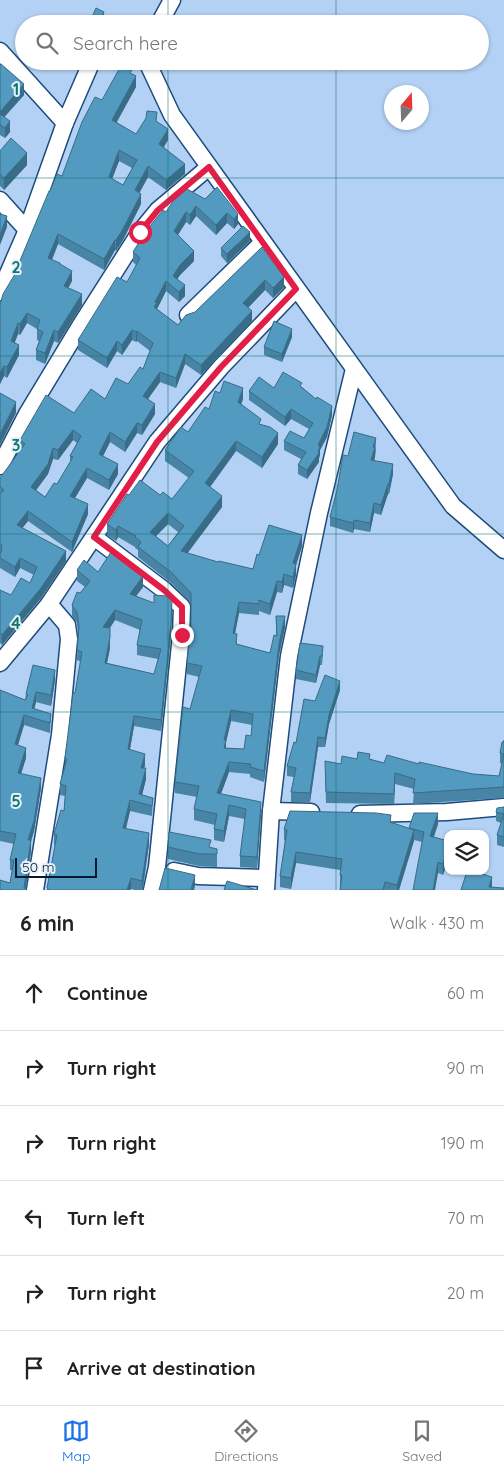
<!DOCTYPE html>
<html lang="en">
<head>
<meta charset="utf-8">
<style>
	body { margin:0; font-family:Quicksand,sans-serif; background:#f6f6f6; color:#222 }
	.controls { position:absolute; right:15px; bottom:15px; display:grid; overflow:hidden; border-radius:10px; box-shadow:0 1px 4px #0004 }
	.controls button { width:45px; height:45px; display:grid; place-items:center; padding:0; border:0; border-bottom:1px solid #e0e0e0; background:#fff; color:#222; font:25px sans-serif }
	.compass { position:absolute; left:384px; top:85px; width:45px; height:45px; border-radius:50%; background:#fff; box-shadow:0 1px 4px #0004; rotate:19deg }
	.scale { position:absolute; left:15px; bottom:12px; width:82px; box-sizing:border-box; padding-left:5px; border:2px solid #06192e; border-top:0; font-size:14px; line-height:18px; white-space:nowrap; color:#06192e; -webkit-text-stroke:4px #e6f0fc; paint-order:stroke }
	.stop { position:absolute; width:15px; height:15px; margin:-11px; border:4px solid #e11d48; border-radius:50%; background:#fff }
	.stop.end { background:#e11d48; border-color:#fff; box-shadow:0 1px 5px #0008 }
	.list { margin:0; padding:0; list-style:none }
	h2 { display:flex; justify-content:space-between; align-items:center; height:65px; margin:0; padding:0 20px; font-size:21px }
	h2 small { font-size:16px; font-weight:400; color:#767676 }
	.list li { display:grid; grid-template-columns:32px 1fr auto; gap:15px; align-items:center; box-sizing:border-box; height:75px; padding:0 20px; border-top:1px solid #e0e0e0 }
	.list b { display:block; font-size:19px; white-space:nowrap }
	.list em { font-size:16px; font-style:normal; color:#767676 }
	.icon { flex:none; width:28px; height:28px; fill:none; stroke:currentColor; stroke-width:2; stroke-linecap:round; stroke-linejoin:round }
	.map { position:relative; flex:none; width:504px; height:890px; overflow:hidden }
	.search { position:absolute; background:#fff; box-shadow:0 1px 4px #0004; left:15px; right:15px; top:15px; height:55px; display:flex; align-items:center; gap:12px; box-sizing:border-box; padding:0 18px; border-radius:28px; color:#767676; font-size:19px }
	.sheet { height:515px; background:#fff }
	nav { display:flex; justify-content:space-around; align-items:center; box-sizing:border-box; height:70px; border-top:1px solid #e0e0e0; background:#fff; font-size:14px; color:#767676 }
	nav a { display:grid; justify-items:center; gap:2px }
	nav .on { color:#1a73e8 }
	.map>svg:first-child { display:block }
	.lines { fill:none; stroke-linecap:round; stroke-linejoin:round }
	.minor-casing { stroke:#1d4b7d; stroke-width:19 }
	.minor { stroke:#fff; stroke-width:16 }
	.wall { fill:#4784a5; fill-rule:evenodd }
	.shaded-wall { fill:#396c86 }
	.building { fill:#529ac0; stroke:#396c86; fill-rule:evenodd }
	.route { stroke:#e11d48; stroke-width:6 }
	.grid { fill:none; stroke:#0f766e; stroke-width:1; stroke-opacity:0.55 }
	.grid-label { font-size:16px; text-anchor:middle; font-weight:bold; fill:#0f766e; stroke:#e6f0fc; stroke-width:4; stroke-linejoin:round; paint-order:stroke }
</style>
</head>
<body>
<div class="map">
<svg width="504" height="890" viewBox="0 0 504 890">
	<rect width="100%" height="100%" fill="#b3d1f4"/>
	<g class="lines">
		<!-- minor casing -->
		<g class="minor-casing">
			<g id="minor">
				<path d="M159 24 172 0"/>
				<path d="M0 51 65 123"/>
				<path d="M150 61 149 66 172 115 453 506 504 550"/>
				<path d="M0 200 27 230"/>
				<path d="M0 292 27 230 65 123 92 61"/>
				<path d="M188 315 263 242"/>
				<path d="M0 466 27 414 82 323 140 232 158 210 209 167"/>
				<path d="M94 537 164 590 182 607 181 635 157 867 152 890"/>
				<path d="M0 663 49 604 157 442 221 367 296 289"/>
				<path d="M271 811 311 812"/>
				<path d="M360 814 447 812 504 807"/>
				<path d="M174 871 198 876 266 878"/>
				<path d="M35 890 60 735 69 639 67 625 49 604"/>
				<path d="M266 890 271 811 289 656 319 513 354 369"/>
			</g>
		</g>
		<!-- minor -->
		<use href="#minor" class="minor"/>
	</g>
	<!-- wall -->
	<g class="wall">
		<path d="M0 65 24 95 4 117 10 132 5 138 0 135Z"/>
		<path d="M133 74 136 87 116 122 136 134 157 122 168 140 164 147 185 174 166 190 148 177 139 193 141 204 123 240 116 251 115 250 104 270 58 244 52 260 60 265 72 281 68 288 82 305 58 343 54 341 45 364 36 360V350L39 341 37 340V329L27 323 20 335 18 334 15 342 19 355 7 378 4 376 0 384V305L19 268V263L50 191 62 176 102 100ZM119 161 132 168 123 185 112 179Z"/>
		<path d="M0 151 27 165 4 190 0 186Z"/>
		<path d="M217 187 238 224 234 229 227 223 216 235 196 216 190 225 186 222 178 235 194 261 180 275 177 279 185 296 179 302 166 291 157 309 178 325 195 312 262 247 284 287 273 298 265 290 248 308 252 321 201 375 185 364 176 388 160 382 148 399 155 414 142 435 137 433 125 452 110 442 103 456 118 474 109 490 87 478 75 498 88 514 72 552 28 521 22 528 66 561 41 598 2 645 0 643V590L11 595 30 583 34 575 20 568 15 577 0 568V478L20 451V440L74 413 105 399 128 384 143 369 150 351 137 341 136 342 132 340 122 355 117 351 107 368 78 350V340L127 282 136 265 133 262V252L166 212 205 199ZM73 440 77 443 70 456V463L57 484 45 497 36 490 48 474 53 459 58 460Z"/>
		<path d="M250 241 227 263 221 256V248Z"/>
		<path d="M292 337 282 362 264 355V347Z"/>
		<path d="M302 387 332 415 327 437 320 450V455L319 458V462L307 479 298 474V465L301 459 284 450V441L304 438 309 429 291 419 285 426 249 400V391L274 388Z"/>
		<path d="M243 399 241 404 278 444 262 468 236 451 210 487 222 507 187 553 218 562 253 569 259 555 302 546 296 565V575L293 588 284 585 282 593 277 592 270 615 259 611V615L239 613 235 633 237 644 270 653 276 636V616L285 627 279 655 264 782 250 777V774L229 772 221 794 261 813 257 868 240 867V856L245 819 229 816 224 842 214 840V829L215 825 194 820V809L197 797 175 793V782L190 709 199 677 187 674V663L191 625V603L171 583 138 557V550L135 548V547L118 537 116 541 107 535V524L129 495H160L172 499 189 478 165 461V450L188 432 209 409ZM168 524 178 532 168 546 156 536ZM231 721 252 725 251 736 244 749 226 748V742Z"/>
		<path d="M376 448 375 457 374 461 393 474 389 494H388L381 515 374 513 370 532 354 529 353 533 330 526V517Z"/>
		<path d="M77 570 98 572 143 587 136 596 172 611 171 634 161 731 134 726 130 749 145 765 144 768 146 779 142 795 153 798 152 816 130 811 126 829 149 844 143 890H135L131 889 130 890H47L55 845H54V834L64 811 65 796 60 795V784L65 767V758L81 662 77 660 78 634 77 623 72 616V605L85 587 77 581ZM115 620 140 630 137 645V655L158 659 154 674 107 663 110 648V628Z"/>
		<path d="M323 654 322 665H320L316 683 296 679V670Z"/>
		<path d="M55 680 51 706 36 702 34 709 51 714 50 733 24 725 18 745 26 758 21 774 41 788 34 831 31 841V851L26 888V890L10 883 12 870H10V860L14 844 0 841V690L25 700 26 694Z"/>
		<path d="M340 690 329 724 325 747H318L310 802H291V792L294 777 287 776V766L296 743 315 701Z"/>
		<path d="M504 740V798L413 804 414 789 395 784 394 804 326 803 325 771 341 764 357 759H370L384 763 419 764 473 774 499 776 502 764 500 763V753Z"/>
		<path d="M504 807V847L497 845V835L501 823 496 821V812Z"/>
		<path d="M391 823 409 829 438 824 434 837 448 841V870L445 869 443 875 438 873 422 842 414 840 399 890H340V870L296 863 291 889 280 887V876L285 841 284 840V829Z"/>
		<path d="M168 847 211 848 217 849V867L199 866 168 859Z"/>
		<path d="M453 871H473L492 887 461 890 466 875Z"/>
	</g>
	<!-- shaded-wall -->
	<g class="shaded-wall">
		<path d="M104 12V20L102 24H99Z"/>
		<path d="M136 76V87L112 131V120Z"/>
		<path d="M24 84V95L0 122V112Z"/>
		<path d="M10 121V132L5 138V128Z"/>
		<path d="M168 129V140L159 154V144Z"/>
		<path d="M119 150V161L109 187V177Z"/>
		<path d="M27 153V165L4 190V178Z"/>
		<path d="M185 164V174L166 190V180Z"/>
		<path d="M148 166V177L135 201V190Z"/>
		<path d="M141 194V204L123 240 116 251V240Z"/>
		<path d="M196 206V216L190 225V215Z"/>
		<path d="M186 212V222L174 241V231Z"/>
		<path d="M227 213V223L216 235V225Z"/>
		<path d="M238 214V224L234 229V219Z"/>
		<path d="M7 216V227L0 245V235Z"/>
		<path d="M250 232V241L227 263V254Z"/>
		<path d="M58 234V244L48 269V258Z"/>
		<path d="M115 240V250L104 270V259Z"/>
		<path d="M194 251V261L180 275 173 286V276L180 265Z"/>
		<path d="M72 271V281L64 296V286Z"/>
		<path d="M284 277V287L273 298V288Z"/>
		<path d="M265 280V290L243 313V303Z"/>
		<path d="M166 281V291L157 309 154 307 155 302Z"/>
		<path d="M185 285V296L179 302V292Z"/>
		<path d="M82 294V305L58 343V332Z"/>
		<path d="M252 311V321L201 375V365Z"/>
		<path d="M27 313V323L20 335V324Z"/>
		<path d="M18 323V334L11 351V341Z"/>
		<path d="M292 329V337L282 362V354Z"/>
		<path d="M54 330V341L45 364V353Z"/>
		<path d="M132 330V340L122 355V345Z"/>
		<path d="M137 331V341L136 342V332Z"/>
		<path d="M117 341V351L107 368V358Z"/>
		<path d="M19 345V355L7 378V367Z"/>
		<path d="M185 354V364L176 388V378Z"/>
		<path d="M4 366V376L0 384V373Z"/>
		<path d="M160 372V382L143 406V396Z"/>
		<path d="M243 388V399L238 413V402Z"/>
		<path d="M16 402V413L0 445V434Z"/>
		<path d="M155 404V414L142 435V425Z"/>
		<path d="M332 406V415L327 437 320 450V455L319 458V462L307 479V470L318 445Z"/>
		<path d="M291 409V419L285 426V417Z"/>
		<path d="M137 423V433L125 452V442Z"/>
		<path d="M73 430V440L58 460V450Z"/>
		<path d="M110 432V442L99 464V454Z"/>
		<path d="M278 433V444L262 468V457Z"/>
		<path d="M376 438 375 457 371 470V460L373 447Z"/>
		<path d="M236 441V451L205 494V483Z"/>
		<path d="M53 448V459L48 474 31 497V487Z"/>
		<path d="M118 464V474L109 490V480Z"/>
		<path d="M393 464V474L389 494V484Z"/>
		<path d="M87 468V478L70 506V496Z"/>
		<path d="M388 484V494L381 515V505Z"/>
		<path d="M222 496V507L181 562V551Z"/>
		<path d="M374 503V513L370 532V523Z"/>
		<path d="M88 504V514L72 552V542Z"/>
		<path d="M28 511V521L17 535V525Z"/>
		<path d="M168 513V524L150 542V532Z"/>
		<path d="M354 520V529L353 533V523Z"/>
		<path d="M118 526V537L116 541V530Z"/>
		<path d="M302 535V546L296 565V575L293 588V563Z"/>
		<path d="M66 551V561L41 598 2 645V635Z"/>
		<path d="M20 558V568L15 577V567Z"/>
		<path d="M284 574V585L282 593V582Z"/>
		<path d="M143 576V587L130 604V594Z"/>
		<path d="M277 581V592L270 615V604Z"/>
		<path d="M172 600 171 634 161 731V720Z"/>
		<path d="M239 602V613L233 644V633Z"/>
		<path d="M115 610V620L103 638V627Z"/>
		<path d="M285 616V627L279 655 264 782V771L279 644Z"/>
		<path d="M110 637V648L105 673V663Z"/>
		<path d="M320 656V665L316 683V675Z"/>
		<path d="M55 670V680L51 706V695Z"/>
		<path d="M340 681V690L329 724 325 747V738L329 715Z"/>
		<path d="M36 692V702L32 718V708Z"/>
		<path d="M231 710V721L226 742V751L224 759V740Z"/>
		<path d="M24 715V725L15 754V744Z"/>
		<path d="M134 716V726L128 760V749Z"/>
		<path d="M318 737V747L310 802V793Z"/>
		<path d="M26 748V758L18 783V773Z"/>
		<path d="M145 754V765L141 778V768Z"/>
		<path d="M229 762V772L217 804V793Z"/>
		<path d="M146 768V779L140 803 139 794Z"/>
		<path d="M395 773V784L394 804V794Z"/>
		<path d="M41 778V788L34 831 31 841V851L25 890H24L28 840Z"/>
		<path d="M130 800V811L123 839V828Z"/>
		<path d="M261 802V813L257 868V857Z"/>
		<path d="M229 805V816L224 842V831Z"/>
		<path d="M438 813V824L430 847V836Z"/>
		<path d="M414 830V841L399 890H397V885Z"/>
		<path d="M149 833V844L142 890V881Z"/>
		<path d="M296 852V863L291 889V878Z"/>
		<path d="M445 858V869L443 875V864Z"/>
		<path d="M438 862V873L435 890H433Z"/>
		<path d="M195 875V886L194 890H191Z"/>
		<path d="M492 877V888L489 887Z"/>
		<path d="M131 878V889L130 890H127Z"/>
	</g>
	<!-- building -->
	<g class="building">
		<path d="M96 8 104 12 99 24H89Z"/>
		<path d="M123 62 133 68 130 73 136 76 112 120 136 134 146 118 147 111 157 112 156 121 168 129 159 144 185 164 166 180 148 166 135 190 141 194 123 229 116 240H115L104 259 58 234 48 258 60 263V264L72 271 64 286 82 294 58 332 54 330 45 353 36 350 43 332 37 329 40 320 27 313 20 324 18 323 11 341 19 345 7 367 4 366 0 373V305L3 294 21 264 19 263 49 191H50L57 174 62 176 82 122 95 97 102 100ZM119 150 137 160 123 185 109 177Z"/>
		<path d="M1 64 24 84 0 112V65Z"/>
		<path d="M0 114 10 121 5 128 0 125Z"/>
		<path d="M11 138 27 153 4 178 0 174V151Z"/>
		<path d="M217 187 238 214 234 219 227 213 216 225 196 206 190 215 186 212 174 231 194 251 180 265 173 276 185 285 179 292 166 281 155 302 157 303 154 307 178 325 186 315 195 312 262 247 284 277 273 288 265 280 243 303 252 311 201 365 185 354 176 378 160 372 143 396 155 404 142 425 137 423 125 442 110 432 99 454 118 464 109 480 87 468 70 496 88 504 72 542 28 511 17 525 66 551 41 588 2 635 0 633V590L11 595 21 578 30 583 37 567 20 558 15 567 0 558V554L2 550 1 549 2 545 0 544V494L4 490 0 487V478L25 444 20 440 46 395 74 413 91 389 105 399 116 378 128 384 140 367 143 369 153 343 137 331 136 332 132 330 122 345 117 341 107 358 78 340 117 277 127 282 140 258 133 252 146 231 163 210 166 212 173 201 187 189 205 199ZM73 430 81 436 70 456 73 457 57 484 54 483 45 497 31 487 48 464 53 448 58 450Z"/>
		<path d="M0 214 7 216 0 235Z"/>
		<path d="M243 226 250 232 227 254 221 248Z"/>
		<path d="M274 321 292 329 282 354 264 347Z"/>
		<path d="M283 372 302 383 300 386 316 399 317 397 332 406 327 427 318 445 320 446 318 452 319 453 307 470 298 465 306 452 284 441 290 431 304 438 313 423 291 409 285 417 249 391 259 377 274 388Z"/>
		<path d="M224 381 243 388 238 402 261 419 259 424 270 427 278 433 262 457 236 441 205 483 222 496 181 551 218 562 219 561 253 569 257 554 259 555 269 525 302 535 293 563 296 564 293 577 284 574 282 582 277 581 270 604 259 600V604L239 602 233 633 237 634 236 644 270 653 274 635 277 636 276 616H285L279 644 264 771 250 767 251 764 229 762 217 793 261 802 257 857 240 856 246 809 229 805 224 831 214 829 217 814 194 809 199 786 175 782 183 707 190 709 202 666 187 663 191 625V593L171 572 138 547 141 542 135 537 136 536 118 526 116 530 107 524 127 494 129 495 140 480 160 495 163 492 172 499 194 471 165 450 181 427 188 432 205 407 209 409 215 391 220 393ZM168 513 184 526 168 546 150 532ZM231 710 253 714 251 736 246 735 244 749 224 748 226 740H224Z"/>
		<path d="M0 393 16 402 0 434V415L1 414H0Z"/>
		<path d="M354 432 376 438 373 447H375L371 460 393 464 389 484H388L381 505 374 503 370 523 354 520 353 523 330 517 337 490 343 455 348 456Z"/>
		<path d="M111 552 143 576 130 594 154 603V595L167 596 172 600 171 624 161 720 134 716 128 749 145 754 141 768H146L139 794 153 798 152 806 130 800 123 828 149 833 142 881 131 878 127 890H48V888H47L57 835 54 834 61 810 64 811 66 786 60 784 67 759 65 758 73 693H75L82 652 77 650 79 627 77 612 72 605 77 592 80 593 90 581 77 570 84 560 98 572ZM115 610 142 620 137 645 161 649 154 674 105 663 110 637V628L103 627Z"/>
		<path d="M300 643 323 646 322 656H320L316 675 296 670Z"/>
		<path d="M33 665 55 670 51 695 36 692 32 708 51 714 50 723 24 715 15 744 26 748 18 773 41 778 34 821 28 840H31L24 888H26V890H0V880L10 883 14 860H10L16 834 0 831V690L25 700 28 695 26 694Z"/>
		<path d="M325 675 340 681 329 715 325 738 318 737 310 793 291 792 296 768 287 766 294 742 296 743 304 699 315 701Z"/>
		<path d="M504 740V787L413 793 415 779 395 773 394 794 326 792 325 761 341 764 342 756 357 759 358 752 370 754 369 759 384 763 387 755 419 764V762L473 774 499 776 504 754 500 753 502 742H504Z"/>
		<path d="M504 807V814L496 812 497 808Z"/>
		<path d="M290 811 376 813 391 815 390 822 414 830 397 885 385 882 383 890H340L342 875H340L342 859 296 852 291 878 280 876 287 830 284 829Z"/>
		<path d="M414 813H438L430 836 448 841V859L445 858 443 864 438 862 433 890H413L424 832 409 828Z"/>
		<path d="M504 814V837L497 835Z"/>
		<path d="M169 832 211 840 209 847 217 849V854H199L168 847Z"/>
		<path d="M165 868 195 875 191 890H159Z"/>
		<path d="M467 871H473L492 877 489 887 504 888V890H461Z"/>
		<path d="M227 881 257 890H224Z"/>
	</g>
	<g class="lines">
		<!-- route -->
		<path class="route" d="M140 232 158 210 209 167 296 289 221 367 157 442 94 537 164 590 182 607V635"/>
	</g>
	<!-- grid -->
	<path class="grid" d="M168 0V24M336 0V24M168 61V890M336 61V890M0 178H504M0 356H504M0 534H504M0 712H504"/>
	<g class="grid-label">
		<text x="16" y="95">1</text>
		<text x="16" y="273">2</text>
		<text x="16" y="451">3</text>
		<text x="16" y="629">4</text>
		<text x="16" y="807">5</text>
	</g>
</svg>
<div class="controls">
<button><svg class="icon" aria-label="layers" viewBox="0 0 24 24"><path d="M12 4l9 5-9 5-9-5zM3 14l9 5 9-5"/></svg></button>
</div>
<svg class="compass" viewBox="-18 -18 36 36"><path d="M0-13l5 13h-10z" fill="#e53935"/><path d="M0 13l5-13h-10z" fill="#767676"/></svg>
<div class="scale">50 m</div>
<div class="stop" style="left:140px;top:232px"></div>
<div class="stop end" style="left:182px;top:635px"></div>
<div class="search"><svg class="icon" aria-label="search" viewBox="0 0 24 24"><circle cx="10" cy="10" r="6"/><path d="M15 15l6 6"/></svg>Search here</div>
</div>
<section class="sheet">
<h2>6 min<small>Walk · 430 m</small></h2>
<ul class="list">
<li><svg class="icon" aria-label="ahead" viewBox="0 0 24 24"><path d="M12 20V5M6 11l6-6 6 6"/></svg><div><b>Continue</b></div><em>60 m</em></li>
<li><svg class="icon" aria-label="right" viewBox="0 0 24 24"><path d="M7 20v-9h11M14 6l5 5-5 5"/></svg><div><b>Turn right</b></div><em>90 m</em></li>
<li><svg class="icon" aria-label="right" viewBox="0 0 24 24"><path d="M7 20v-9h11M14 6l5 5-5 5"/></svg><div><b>Turn right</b></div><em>190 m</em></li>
<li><svg class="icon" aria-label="left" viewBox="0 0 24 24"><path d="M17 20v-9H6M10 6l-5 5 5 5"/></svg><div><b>Turn left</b></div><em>70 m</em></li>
<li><svg class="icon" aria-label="right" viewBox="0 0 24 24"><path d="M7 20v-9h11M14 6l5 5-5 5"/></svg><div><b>Turn right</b></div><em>20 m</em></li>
<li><svg class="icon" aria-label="arrive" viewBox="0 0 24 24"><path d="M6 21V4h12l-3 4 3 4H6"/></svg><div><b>Arrive at destination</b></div></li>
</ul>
</section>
<nav>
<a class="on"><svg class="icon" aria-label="map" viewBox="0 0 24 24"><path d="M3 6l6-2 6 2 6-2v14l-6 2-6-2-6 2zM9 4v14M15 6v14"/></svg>Map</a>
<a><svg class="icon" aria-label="directions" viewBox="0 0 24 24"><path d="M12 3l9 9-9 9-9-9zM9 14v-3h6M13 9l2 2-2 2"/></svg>Directions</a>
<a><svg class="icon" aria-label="saved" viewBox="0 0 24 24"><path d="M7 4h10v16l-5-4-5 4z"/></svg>Saved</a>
</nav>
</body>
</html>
